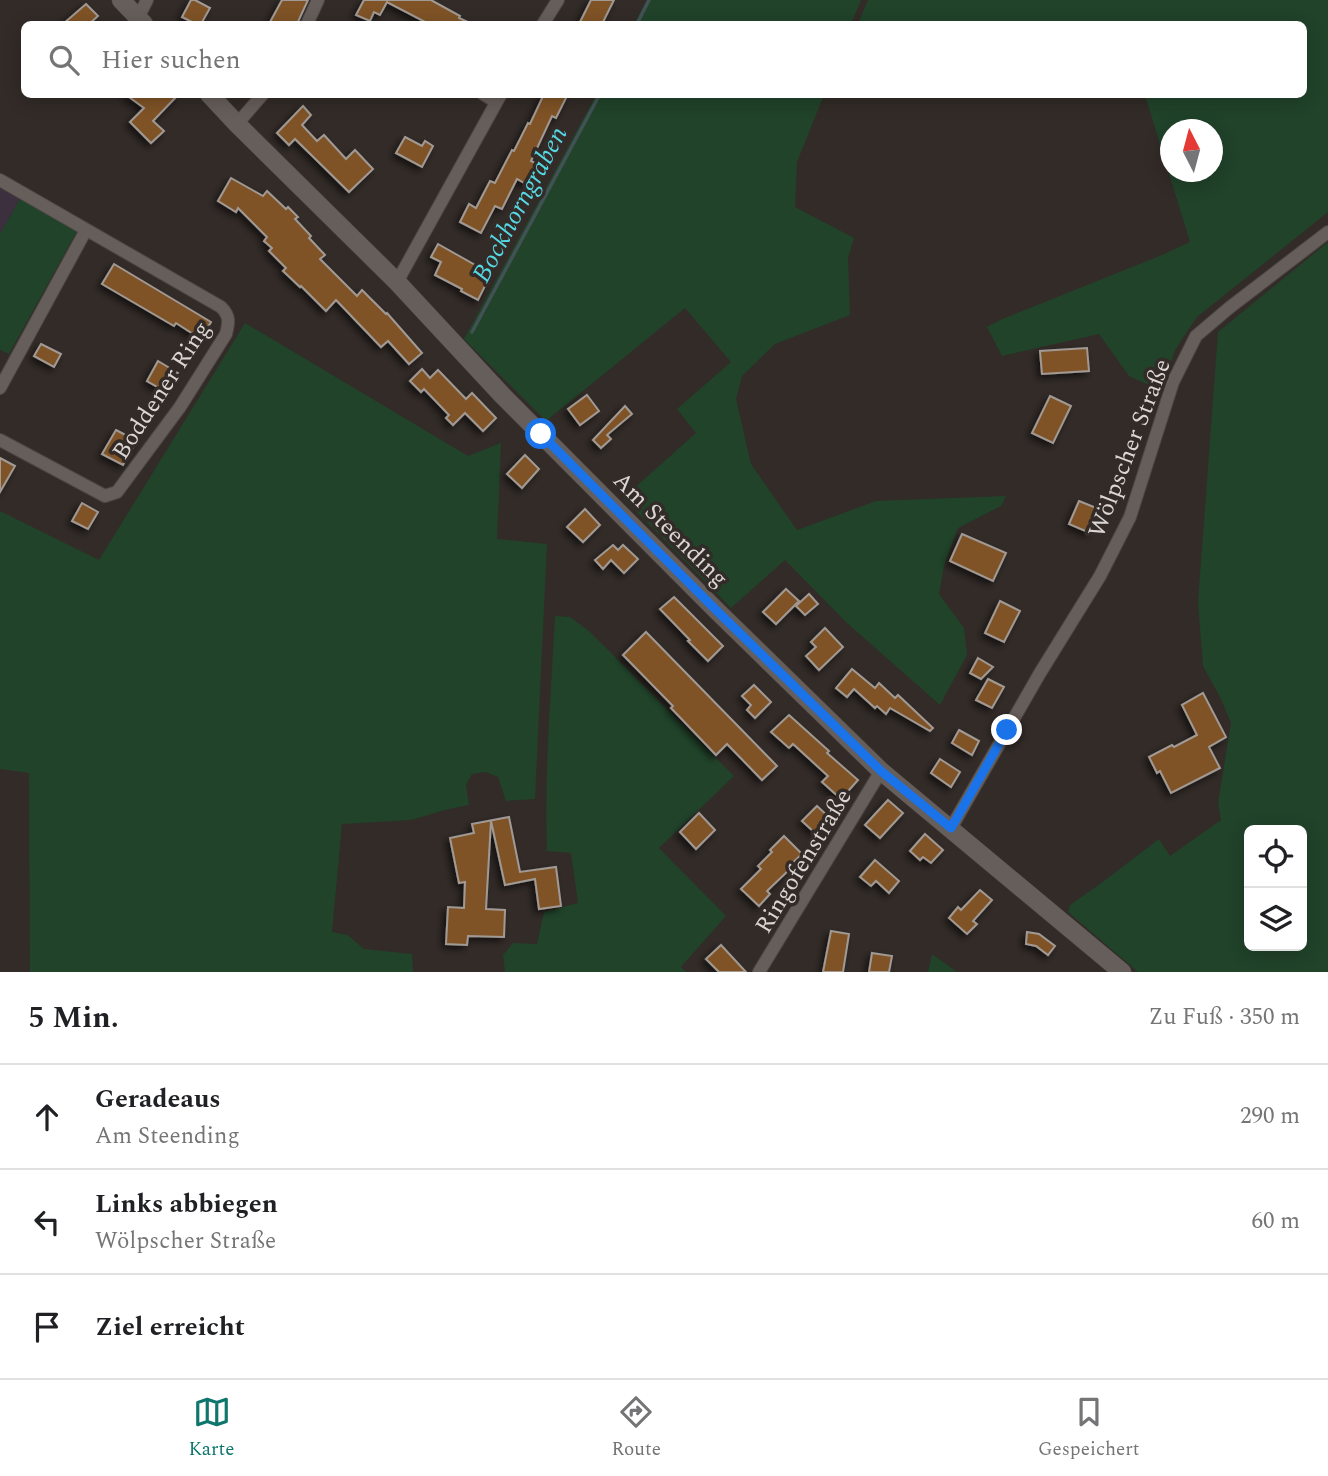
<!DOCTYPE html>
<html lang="de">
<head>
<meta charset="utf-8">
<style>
	body { margin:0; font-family:Spectral,serif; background:#f6f6f6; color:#202124 }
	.controls { position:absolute; right:21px; bottom:21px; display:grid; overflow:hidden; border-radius:10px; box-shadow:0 4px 18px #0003 }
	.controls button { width:63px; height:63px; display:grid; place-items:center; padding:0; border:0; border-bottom:2px solid #e0e0e0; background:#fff; color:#202124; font:35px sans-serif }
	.compass { position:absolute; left:1160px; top:119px; width:63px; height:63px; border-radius:50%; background:#fff; box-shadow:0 4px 18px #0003; rotate:354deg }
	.stop { position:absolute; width:21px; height:21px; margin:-16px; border:5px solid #1a73e8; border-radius:50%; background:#fff }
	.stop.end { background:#1a73e8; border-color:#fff; box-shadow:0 2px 7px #0008 }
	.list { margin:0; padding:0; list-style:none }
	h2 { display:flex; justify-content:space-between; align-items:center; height:91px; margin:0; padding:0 28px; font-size:30px }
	h2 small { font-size:23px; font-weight:400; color:#757577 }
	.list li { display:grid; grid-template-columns:46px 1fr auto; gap:21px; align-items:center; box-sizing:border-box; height:105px; padding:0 28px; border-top:2px solid #e0e0e0 }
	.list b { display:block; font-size:26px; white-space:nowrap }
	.list p { margin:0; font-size:23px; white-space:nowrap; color:#757577 }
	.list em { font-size:23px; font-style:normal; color:#757577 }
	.icon { flex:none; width:38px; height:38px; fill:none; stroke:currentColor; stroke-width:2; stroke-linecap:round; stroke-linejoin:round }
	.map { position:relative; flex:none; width:1328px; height:972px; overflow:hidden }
	.search { position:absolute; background:#fff; box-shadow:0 4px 18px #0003; left:21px; right:21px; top:21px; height:77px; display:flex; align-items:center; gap:18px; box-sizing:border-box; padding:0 24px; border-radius:10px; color:#757577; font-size:26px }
	.sheet { height:406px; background:#fff }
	nav { display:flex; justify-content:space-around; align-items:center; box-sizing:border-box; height:98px; border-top:2px solid #e0e0e0; background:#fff; font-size:19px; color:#757577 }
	nav a { display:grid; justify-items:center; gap:4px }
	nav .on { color:#0f766e }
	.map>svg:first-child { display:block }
	.commercial { fill:#3c303e }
	.green { fill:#21432a; fill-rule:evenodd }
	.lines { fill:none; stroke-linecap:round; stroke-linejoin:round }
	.stream { stroke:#425254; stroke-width:3.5 }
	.building { fill:#7f5227; stroke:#a19a94; stroke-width:2; filter:url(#shadow) }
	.street-casing { stroke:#4c4644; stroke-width:14 }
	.secondary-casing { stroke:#4c4644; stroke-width:19 }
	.street { stroke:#665e5a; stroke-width:12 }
	.secondary { stroke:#665e5a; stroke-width:18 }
	.route { stroke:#1a73e8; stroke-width:9 }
	.labels { text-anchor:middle; stroke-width:7; stroke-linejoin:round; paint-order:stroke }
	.street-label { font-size:24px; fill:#dbd6d4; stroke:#322b28 }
	.water-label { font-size:26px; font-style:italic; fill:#55d8e4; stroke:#322b28 }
</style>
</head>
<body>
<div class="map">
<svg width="1328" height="972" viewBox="0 0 1328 972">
	<defs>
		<filter id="shadow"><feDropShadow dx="-3.5" dy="3.5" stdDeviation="3.5" flood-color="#0009"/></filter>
	</defs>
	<rect width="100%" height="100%" fill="#322b28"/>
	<!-- commercial -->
	<path class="commercial" d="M0 187 20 199 0 234Z"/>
	<!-- green -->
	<g class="green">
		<path d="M647 0H861L851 24H634Z"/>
		<path d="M868 0H1328V212L1197 317 1175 350 1162 391 1129 376 1099 334 1002 356 987 327 1000 320 1162 255 1190 242 1145 95 1304 94V24H858ZM1170 130H1212V172H1170Z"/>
		<path d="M596 95H824L797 162 795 207 854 238 848 258 850 315 775 344 742 376 736 399 751 464 797 530 876 501 1006 496 1001 506 958 528 944 566 939 594 964 628 967 655 940 705 847 623 785 560 731 608 623 498 696 433 677 409 731 362 685 308 546 421 464 339Z"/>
		<path d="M20 199 77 231 9 354 0 350V234Z"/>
		<path d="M1328 242V972H1138L1068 912 1070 905 1104 881 1159 839 1170 856 1221 820 1218 803 1231 723 1220 697 1203 666 1198 602 1218 332ZM1249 830H1302V946H1249Z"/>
		<path d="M245 323 468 456 501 443 497 539 547 544 535 799 506 801 498 777 486 772 472 774 466 785 469 805 445 810 411 820 342 824 332 932 348 935 364 949 412 954 413 972H30L29 773 0 769V511L99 560Z"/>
		<path d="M555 616 570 617 589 631 734 776 659 848 726 916 681 967 686 972H505L503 955 513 943 537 944 544 912 578 903 571 853 547 851C544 773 551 694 555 616Z"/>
		<path d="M932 954 957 972H928Z"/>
	</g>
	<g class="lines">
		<!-- stream -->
		<g class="stream">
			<path d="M637 24 649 0"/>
			<path d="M472 332 600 94"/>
		</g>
	</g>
	<!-- building -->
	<g class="building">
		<path d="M191 0H195L210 8 201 24H196L182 17Z"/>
		<path d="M282 0H308L297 24H269Z"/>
		<path d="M364 0H431L460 16 459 18 472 24H429L387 2 380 15 374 12 370 21 356 15Z"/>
		<path d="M591 0H614L602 24H579Z"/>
		<path d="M86 4 98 16 89 24H63Z"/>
		<path d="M125 94H179L153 121 164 131 151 143 130 122 144 108Z"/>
		<path d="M544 94H568L556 118 552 116 531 161 537 164 526 184 517 179 502 209 495 206 481 233 460 222 469 204 476 208 490 181 495 183 512 150 514 151 528 123 530 124Z"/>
		<path d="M303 106 311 115 302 125 317 141 324 135 346 159 355 150 373 169 349 192 295 139 289 145 277 133Z"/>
		<path d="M405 137 422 146 425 141 433 146 422 167 396 153Z"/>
		<path d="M231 178 263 196 267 191 286 209 288 207 298 217 295 219 311 236 309 238 325 255 320 259 357 296 362 290 386 314 387 313 422 353 409 364 388 341 381 347 336 300 326 311 301 286 300 287 283 271 286 268 269 251 272 248 264 241 267 237 238 208 236 212 218 201Z"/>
		<path d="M438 244 491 274 478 300 461 291 462 289 435 275 441 262 431 257Z"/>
		<path d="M114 264 211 322 201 339 176 323 174 326 102 284Z"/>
		<path d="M41 344 61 354 54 367 34 356Z"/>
		<path d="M1087 348 1089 371 1042 374 1040 351Z"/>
		<path d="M158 361 178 373 166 392 147 381Z"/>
		<path d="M422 369 430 378 438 370 466 399 472 393 496 418 483 431 465 413 453 425 446 418 449 415 424 389 421 392 410 381Z"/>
		<path d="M587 395 599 411 580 425 568 409Z"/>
		<path d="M1050 396 1071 406 1053 443 1032 433Z"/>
		<path d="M625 406 632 414 607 435 611 439 601 448 593 440Z"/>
		<path d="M116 430 137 441 123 465 102 454Z"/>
		<path d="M525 455 539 469 522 488 507 474Z"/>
		<path d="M0 458 15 466 0 492Z"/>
		<path d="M1079 501 1099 509 1090 533 1069 524Z"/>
		<path d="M82 503 98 512 88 529 72 521Z"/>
		<path d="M585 509 600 525 583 542 567 527Z"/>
		<path d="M962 534 1006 553 993 581 950 561Z"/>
		<path d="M613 545 618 550 623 545 638 559 624 573 611 560 603 569 595 560Z"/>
		<path d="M786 589 799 601 776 624 763 612Z"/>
		<path d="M809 594 818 604 805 615 796 606Z"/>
		<path d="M674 597 723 646 708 661 688 641 690 640 660 609Z"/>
		<path d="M1000 601 1020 611 1004 642 985 633Z"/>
		<path d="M825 628 843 647 819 670 806 656 816 647 811 642Z"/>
		<path d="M646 632 777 766 762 780 727 744 716 755 671 708 673 706 623 655Z"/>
		<path d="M978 658 993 667 981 679 970 673Z"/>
		<path d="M852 669 875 688 879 683 895 698 898 695 933 728 930 731 890 708 886 714 877 706 875 708 854 689 847 697 836 688Z"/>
		<path d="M988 679 1004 687 992 708 976 700Z"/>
		<path d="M754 685 771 702 755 718 747 710 751 705 742 696Z"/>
		<path d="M1203 693 1226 737 1209 747 1220 768 1171 793 1160 771 1157 773 1149 757 1172 745 1174 747 1197 735 1182 705Z"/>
		<path d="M789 715 829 751 827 753 858 780 841 799 822 782 828 776 793 744 789 748 771 732Z"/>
		<path d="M959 730 979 741 972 755 952 743Z"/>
		<path d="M940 759 960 772 951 787 931 773Z"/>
		<path d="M888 800 903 813 880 838 865 825Z"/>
		<path d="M817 806 830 818 815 833 802 821Z"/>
		<path d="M699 813 715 830 696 849 680 832Z"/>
		<path d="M509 817 520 872 556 867 561 906 539 909 535 879 505 885 491 821 486 909 505 910 504 937 468 936 467 945 446 944 448 907 464 908 465 882 459 883 450 838 474 833 472 824Z"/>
		<path d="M925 834 943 850 931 863 923 857 920 860 910 851Z"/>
		<path d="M784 836 802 854 788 867 790 869 767 891 770 894 759 906 741 889 761 869 758 866 772 852 770 850Z"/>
		<path d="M875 860 899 881 889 893 876 881 871 886 860 877Z"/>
		<path d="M980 890 992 900 973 921 977 924 967 934 949 918 958 907 961 910Z"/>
		<path d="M831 931 849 934 843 972H823Z"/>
		<path d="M1027 932 1039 934 1055 946 1048 955 1036 946 1026 944Z"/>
		<path d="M721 945 746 972H719L706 959Z"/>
		<path d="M872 953 892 956 889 972H869Z"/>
	</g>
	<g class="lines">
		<!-- street casing -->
		<g class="street-casing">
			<g id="street">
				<path d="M138 18 147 0"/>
				<path d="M307 24 318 0"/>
				<path d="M543 24 558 0"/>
				<path d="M483 94 496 102"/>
				<path d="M237 124 263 94"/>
				<path d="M0 180 221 307C230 316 229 322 226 334L180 407 117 492 105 496 0 440"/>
				<path d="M397 282 501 94"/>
				<path d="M0 388 86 230"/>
				<path d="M951 828 1040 673 1100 576 1130 517 1173 382 1196 336 1229 308 1328 232"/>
				<path d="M759 972 881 771"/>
			</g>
		</g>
		<!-- secondary casing -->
		<g class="secondary-casing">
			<g id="secondary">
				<path d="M121 0 144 24"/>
				<path d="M209 94 237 124 397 282 503 396 715 609 881 771 1122 972"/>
			</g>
		</g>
		<!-- street -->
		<use href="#street" class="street"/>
		<!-- secondary -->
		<use href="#secondary" class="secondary"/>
	</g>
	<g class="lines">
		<!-- route -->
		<path class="route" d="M541 434 715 609 881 771 951 828 1007 730"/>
	</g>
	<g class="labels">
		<!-- street labels -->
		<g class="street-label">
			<text transform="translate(161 390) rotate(-57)" y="8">Boddener Ring</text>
			<text transform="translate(1129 448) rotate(-69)" y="8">Wölpscher Straße</text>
			<text transform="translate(671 529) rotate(45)" y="8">Am Steending</text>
			<text transform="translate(803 861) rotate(-59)" y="8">Ringofenstraße</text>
		</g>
		<!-- water labels -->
		<g class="water-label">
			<text transform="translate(519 204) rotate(-62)" y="9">Bockhorngraben</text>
		</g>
	</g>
</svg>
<div class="controls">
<button><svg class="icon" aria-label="locate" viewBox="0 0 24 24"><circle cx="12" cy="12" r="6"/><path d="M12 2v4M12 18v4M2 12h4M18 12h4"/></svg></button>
<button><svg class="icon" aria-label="layers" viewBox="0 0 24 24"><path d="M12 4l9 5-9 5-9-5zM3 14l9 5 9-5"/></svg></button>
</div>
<svg class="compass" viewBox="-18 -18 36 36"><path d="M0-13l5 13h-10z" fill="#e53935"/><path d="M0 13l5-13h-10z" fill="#757577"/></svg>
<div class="stop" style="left:541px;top:434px"></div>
<div class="stop end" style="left:1007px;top:730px"></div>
<div class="search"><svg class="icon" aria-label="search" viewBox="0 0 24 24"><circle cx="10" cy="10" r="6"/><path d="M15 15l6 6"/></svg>Hier suchen</div>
</div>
<section class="sheet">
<h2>5 Min.<small>Zu Fuß · 350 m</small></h2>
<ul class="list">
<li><svg class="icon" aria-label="ahead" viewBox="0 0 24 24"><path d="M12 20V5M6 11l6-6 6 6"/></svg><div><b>Geradeaus</b><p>Am Steending</p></div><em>290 m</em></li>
<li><svg class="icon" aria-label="left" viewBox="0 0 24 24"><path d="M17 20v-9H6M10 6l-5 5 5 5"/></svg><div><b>Links abbiegen</b><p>Wölpscher Straße</p></div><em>60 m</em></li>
<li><svg class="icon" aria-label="arrive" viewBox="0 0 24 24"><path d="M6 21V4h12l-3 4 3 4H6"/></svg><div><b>Ziel erreicht</b></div></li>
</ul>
</section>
<nav>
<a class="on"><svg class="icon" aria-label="map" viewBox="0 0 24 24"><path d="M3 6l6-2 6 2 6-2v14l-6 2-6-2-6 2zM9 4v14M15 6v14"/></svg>Karte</a>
<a><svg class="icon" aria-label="directions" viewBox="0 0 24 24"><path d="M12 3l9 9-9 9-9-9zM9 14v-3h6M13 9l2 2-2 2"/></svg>Route</a>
<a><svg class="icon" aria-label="saved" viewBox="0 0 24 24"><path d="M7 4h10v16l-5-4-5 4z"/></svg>Gespeichert</a>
</nav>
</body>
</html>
